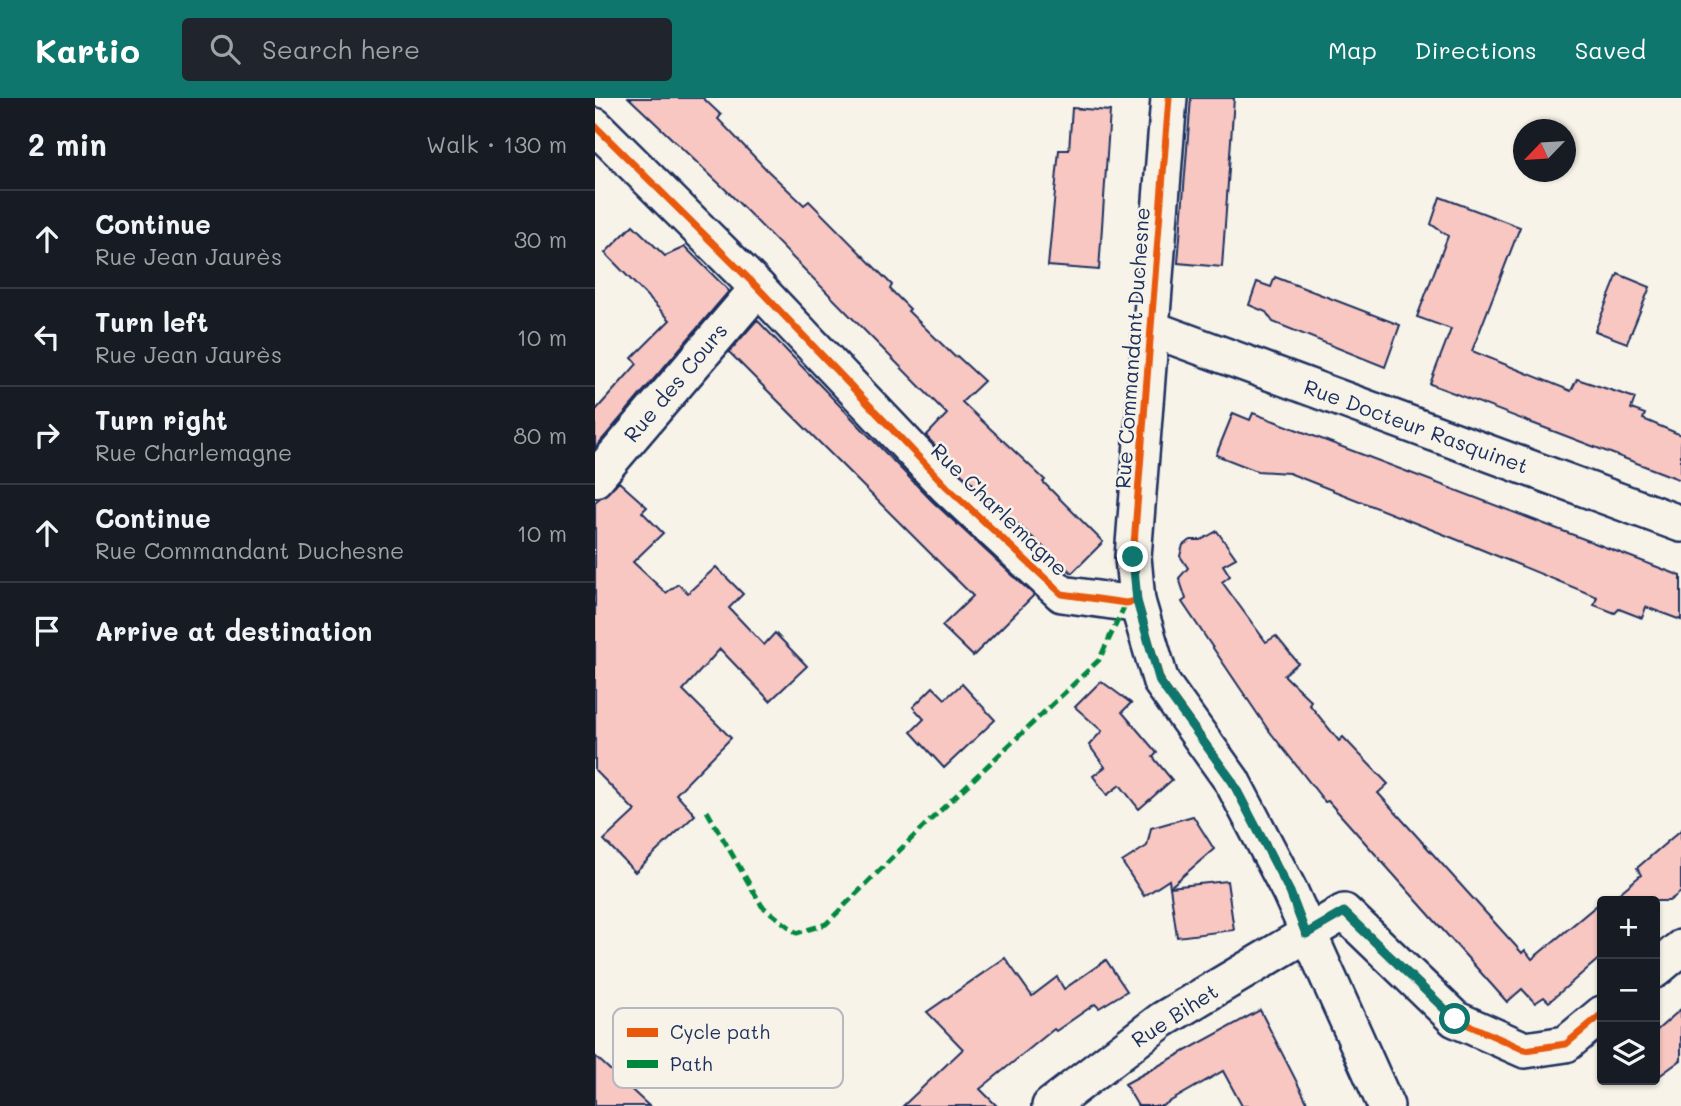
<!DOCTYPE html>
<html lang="en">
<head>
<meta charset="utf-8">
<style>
	body { margin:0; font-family:Mali,sans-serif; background:#20242c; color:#f1f3f6 }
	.controls { position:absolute; right:21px; bottom:21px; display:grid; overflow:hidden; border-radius:7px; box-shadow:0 2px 5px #0004 }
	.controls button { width:63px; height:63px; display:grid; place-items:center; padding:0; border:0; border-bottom:2px solid #363941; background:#171b24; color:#f1f3f6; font:35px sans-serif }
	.compass { position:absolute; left:918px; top:21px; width:63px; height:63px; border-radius:50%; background:#171b24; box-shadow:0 2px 5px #0004; rotate:245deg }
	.stop { position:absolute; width:21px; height:21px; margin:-16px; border:5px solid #0f766e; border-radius:50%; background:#fff }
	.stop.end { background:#0f766e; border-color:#fff; box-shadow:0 2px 7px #0008 }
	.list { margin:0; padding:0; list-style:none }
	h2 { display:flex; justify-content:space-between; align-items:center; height:91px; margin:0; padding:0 28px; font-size:30px }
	h2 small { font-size:23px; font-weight:400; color:#9ea1a6 }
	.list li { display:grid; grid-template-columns:46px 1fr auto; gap:21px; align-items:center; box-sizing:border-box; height:98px; padding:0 28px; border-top:2px solid #363941 }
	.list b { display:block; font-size:26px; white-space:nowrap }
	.list p { margin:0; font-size:23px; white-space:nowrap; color:#9ea1a6 }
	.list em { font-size:23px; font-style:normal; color:#9ea1a6 }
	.icon { flex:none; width:38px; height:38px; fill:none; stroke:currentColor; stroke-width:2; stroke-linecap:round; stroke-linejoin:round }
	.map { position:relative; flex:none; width:1086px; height:1008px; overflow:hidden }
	header { display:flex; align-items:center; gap:42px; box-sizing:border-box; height:98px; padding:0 35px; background:#0f766e; color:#fff }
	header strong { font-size:33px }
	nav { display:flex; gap:38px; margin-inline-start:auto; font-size:24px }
	.search { width:490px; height:63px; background:#20242c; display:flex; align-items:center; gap:18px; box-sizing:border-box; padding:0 24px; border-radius:7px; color:#9ea1a6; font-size:26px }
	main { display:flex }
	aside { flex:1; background:#171b24 }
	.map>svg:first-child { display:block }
	.building { fill:#f8c7c2; stroke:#1b2f5e; stroke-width:2 }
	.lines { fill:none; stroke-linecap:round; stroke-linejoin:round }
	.minor-casing { stroke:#1b2f5e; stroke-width:40 }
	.minor { stroke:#f7f3e8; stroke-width:35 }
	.quiet { stroke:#00873e; stroke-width:5; stroke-dasharray:10 5; stroke-linecap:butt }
	.cycleway-casing { stroke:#f7f3e8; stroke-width:11 }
	.cycleway { stroke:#e8590c; stroke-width:7 }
	.route { stroke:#0f766e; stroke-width:9 }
	.labels { text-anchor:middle; stroke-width:5; stroke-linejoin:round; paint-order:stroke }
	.street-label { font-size:21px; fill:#1b2f5e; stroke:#f7f3e8 }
	.key { fill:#f7f3e8; stroke:#b5b8bf; stroke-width:2 }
	.key-label { font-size:19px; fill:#1b2f5e }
</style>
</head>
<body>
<header>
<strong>Kartio</strong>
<div class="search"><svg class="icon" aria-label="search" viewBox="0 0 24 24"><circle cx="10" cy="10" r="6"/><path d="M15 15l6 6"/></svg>Search here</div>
<nav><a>Map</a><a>Directions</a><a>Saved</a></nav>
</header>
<main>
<aside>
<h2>2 min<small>Walk · 130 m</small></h2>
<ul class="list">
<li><svg class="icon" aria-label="ahead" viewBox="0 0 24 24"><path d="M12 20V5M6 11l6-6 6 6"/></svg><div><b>Continue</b><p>Rue Jean Jaurès</p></div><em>30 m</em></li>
<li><svg class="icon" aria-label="left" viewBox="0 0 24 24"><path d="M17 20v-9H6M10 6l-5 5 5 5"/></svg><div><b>Turn left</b><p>Rue Jean Jaurès</p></div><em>10 m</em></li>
<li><svg class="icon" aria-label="right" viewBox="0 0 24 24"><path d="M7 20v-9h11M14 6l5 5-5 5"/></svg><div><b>Turn right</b><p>Rue Charlemagne</p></div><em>80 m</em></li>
<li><svg class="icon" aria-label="ahead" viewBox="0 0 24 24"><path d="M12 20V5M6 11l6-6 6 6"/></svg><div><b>Continue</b><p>Rue Commandant Duchesne</p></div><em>10 m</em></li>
<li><svg class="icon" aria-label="arrive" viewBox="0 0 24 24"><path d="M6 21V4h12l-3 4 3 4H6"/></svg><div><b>Arrive at destination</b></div></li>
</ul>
</aside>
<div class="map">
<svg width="1086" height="1008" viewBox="0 0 1086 1008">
	<rect width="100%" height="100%" fill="#f7f3e8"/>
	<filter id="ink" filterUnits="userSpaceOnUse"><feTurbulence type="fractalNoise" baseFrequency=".0143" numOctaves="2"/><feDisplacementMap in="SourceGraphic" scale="14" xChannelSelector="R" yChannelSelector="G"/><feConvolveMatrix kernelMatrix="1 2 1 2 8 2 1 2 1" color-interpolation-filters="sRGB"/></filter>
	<g filter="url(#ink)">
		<!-- building -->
		<g class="building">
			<path d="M34 0H108L126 17 123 21 173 73 209 107 214 103 297 187 295 191 315 211 313 213 360 259 362 258 389 283 367 304 450 382 448 384 508 444 477 475 366 375 331 338 352 316 132 93Z"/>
			<path d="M596 0H639L627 169 583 165Z"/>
			<path d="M477 10 515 13 504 172 453 168 464 52H474Z"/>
			<path d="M845 99 925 129 877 253 976 293 982 281 1040 300 1036 311 1050 316 1048 321 1086 337V382L835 286 856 231 822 219 853 138 836 126Z"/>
			<path d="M38 127 70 158 90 149 134 193 0 350V313L42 266 37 260 75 222 10 155Z"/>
			<path d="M1023 176 1055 189 1032 245 1000 233Z"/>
			<path d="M680 179 805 227 790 269 678 224 671 214 654 207 662 184 676 189Z"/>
			<path d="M162 222 337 403 439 497 378 558 347 528 378 498 134 254Z"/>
			<path d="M638 315 655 322 658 315 1086 478V522L1051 509 1047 520 1024 511 1020 515 999 507 1002 499 868 444 694 375 662 373 621 357Z"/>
			<path d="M24 384 52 409 47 414 68 435 38 464 71 495 83 486 93 495 121 469 148 496 134 510 169 547 180 535 212 568 175 603 125 551 88 592 136 640 81 696 100 717 40 774 9 742 40 713 0 672V404Z"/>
			<path d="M622 433 641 460 628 467 635 478 627 484 671 544 681 538 703 565 689 577 716 603 714 606 744 643 748 639 793 686 783 695 927 855 930 852 937 861 1007 803V858L954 904 949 899 940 905 927 891 912 904 733 703 730 704 672 630 587 504 591 501 584 480 593 470 585 458 588 447 596 442H606Z"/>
			<path d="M506 583 536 605 527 614 562 655 558 659 577 682 544 711 525 687 512 697 498 678 510 669 494 647 507 633 480 609Z"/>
			<path d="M367 586 400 622 349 670 316 634 329 621 318 609 338 589 350 601Z"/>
			<path d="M598 718 619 751 575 789 574 782 549 798 527 764 552 748 556 730Z"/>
			<path d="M1086 732V794L1074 803H1015L1046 777 1042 770Z"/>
			<path d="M632 783 639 832 582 839 575 789Z"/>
			<path d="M410 860 437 898 462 879 469 891 511 862 532 893 504 910 500 906 461 933 459 931 385 991 402 1008H308L368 951 332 914Z"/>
			<path d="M1086 911V962L1060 981V934Z"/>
			<path d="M665 912 714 1008H647L628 973 567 1008H543L530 986Z"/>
			<path d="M0 958 54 1008H0Z"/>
		</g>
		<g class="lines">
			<!-- minor casing -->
			<g class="minor-casing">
				<g id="minor">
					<path d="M574 0 538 459 542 503 566 584 637 683 695 794 791 1008"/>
					<path d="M0 28 163 190 352 389 467 496 531 505 542 503"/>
					<path d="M557 231 1086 426"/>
					<path d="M0 381 163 190"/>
					<path d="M1060 872 1086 850"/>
					<path d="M455 1008 567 922 749 814 860 921 930 952 971 946 1007 916"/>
				</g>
			</g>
			<!-- minor -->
			<use href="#minor" class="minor"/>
			<!-- quiet -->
			<path class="quiet" d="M112 713 167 808 202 835 231 826 327 730 504 562 531 505"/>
			<!-- cycleway casing -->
			<g class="cycleway-casing">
				<g id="cycleway">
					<path d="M574 0 538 459 542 503 566 584 637 683 695 794 711 836 749 814 860 921 930 952 971 946 1007 916"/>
					<path d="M0 28 163 190 352 389 467 496 531 505 542 503"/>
				</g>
			</g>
			<!-- cycleway -->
			<use href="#cycleway" class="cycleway"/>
		</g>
	</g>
	<g class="lines" filter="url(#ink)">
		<!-- route -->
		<path class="route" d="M538 459 542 503 565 584 637 683 695 794 711 836 749 814 860 921"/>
	</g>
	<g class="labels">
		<!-- street labels -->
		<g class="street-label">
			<text transform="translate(538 250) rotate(-86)" y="7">Rue Commandant Duchesne</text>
			<text transform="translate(81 285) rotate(-50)" y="7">Rue des Cours</text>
			<text transform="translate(821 329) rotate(20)" y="7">Rue Docteur Rasquinet</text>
			<text transform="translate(404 412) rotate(44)" y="7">Rue Charlemagne</text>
			<text transform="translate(580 918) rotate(-33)" y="7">Rue Bihet</text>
		</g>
	</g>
	<!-- legend -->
	<rect x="18" y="910" width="230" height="80" rx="10" class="key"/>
	<rect x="32" y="930" width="31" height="9" fill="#e8590c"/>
	<rect x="32" y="962" width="31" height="8" fill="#00873e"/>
	<g class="key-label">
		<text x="75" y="941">Cycle path</text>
		<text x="75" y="973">Path</text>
	</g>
</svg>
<div class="controls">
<button>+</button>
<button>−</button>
<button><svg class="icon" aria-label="layers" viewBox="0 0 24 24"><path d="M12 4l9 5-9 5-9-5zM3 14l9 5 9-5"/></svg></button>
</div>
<svg class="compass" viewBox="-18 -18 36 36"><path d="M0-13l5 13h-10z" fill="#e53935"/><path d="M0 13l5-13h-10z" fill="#9ea1a6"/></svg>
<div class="stop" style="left:860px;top:921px"></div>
<div class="stop end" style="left:538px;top:459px"></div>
</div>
</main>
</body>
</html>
